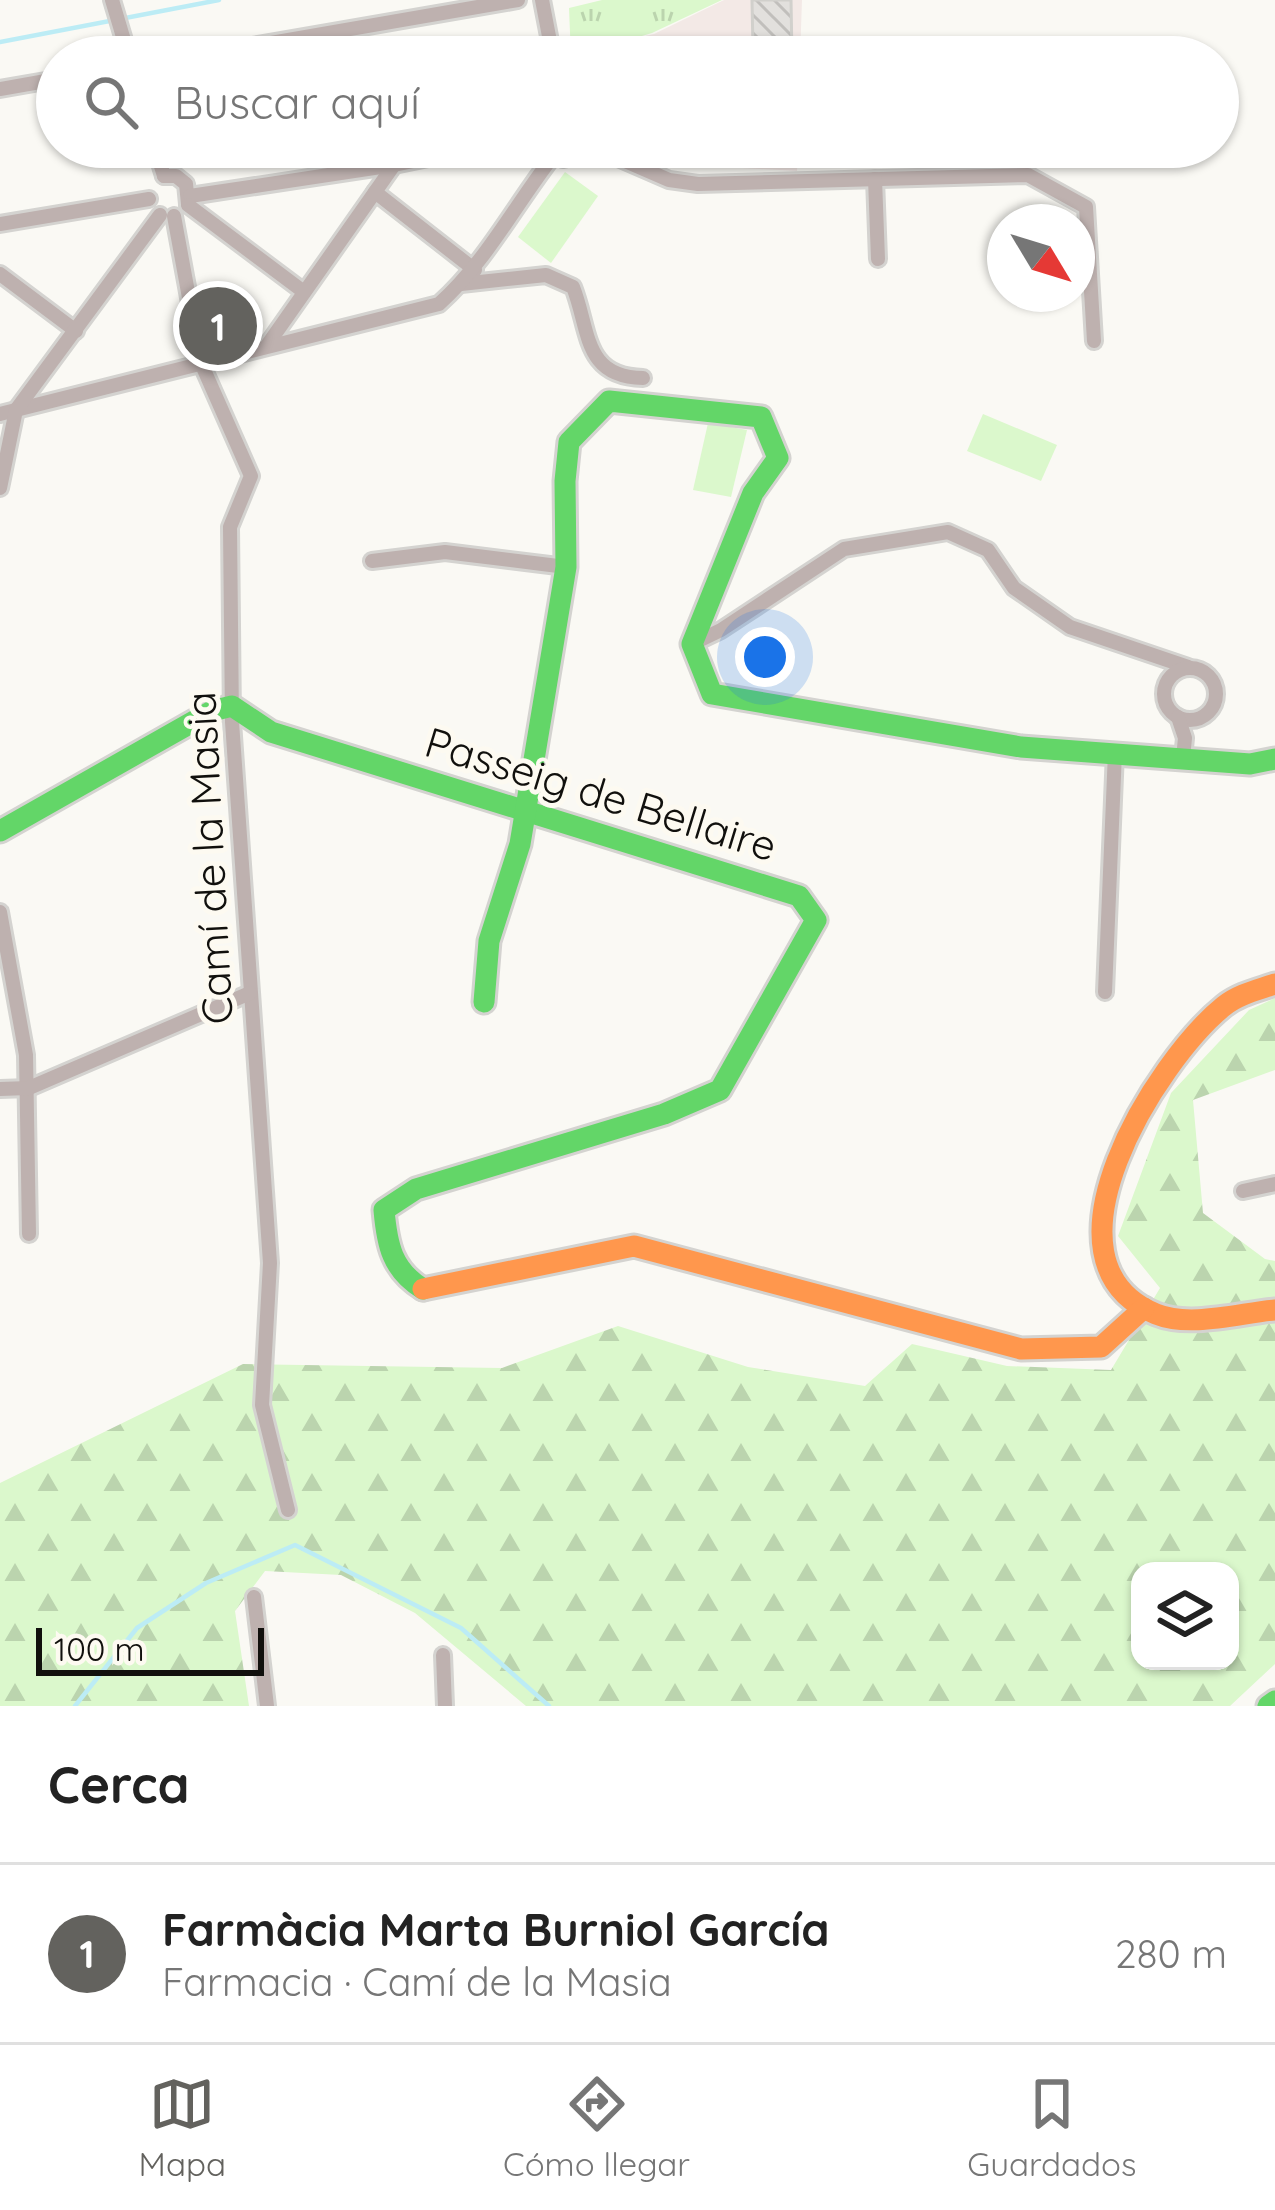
<!DOCTYPE html>
<html lang="es">
<head>
<meta charset="utf-8">
<style>
	body { margin:0; font-family:Quicksand,sans-serif; background:#f2f2f2; color:#222 }
	.controls { position:absolute; right:36px; bottom:36px; display:grid; overflow:hidden; border-radius:24px; box-shadow:0 3px 9px #0004 }
	.controls button { width:108px; height:108px; display:grid; place-items:center; padding:0; border:0; border-bottom:3px solid #e0e0e0; background:#fff; color:#222; font:60px sans-serif }
	.compass { position:absolute; left:987px; top:204px; width:108px; height:108px; border-radius:50%; background:#fff; box-shadow:0 3px 9px #0004; rotate:128deg }
	.scale { position:absolute; left:36px; bottom:30px; width:228px; box-sizing:border-box; padding-left:12px; border:6px solid #11100d; border-top:0; font-size:33px; line-height:42px; white-space:nowrap; color:#11100d; -webkit-text-stroke:9px #fdfaf1; paint-order:stroke }
	.you { position:absolute; left:765px; top:657px; width:42px; height:42px; margin:-30px; border:9px solid #fff; border-radius:50%; background:#1a73e8; box-shadow:0 0 0 18px #1a73e833 }
	.badge { display:grid; place-items:center; width:78px; height:78px; border-radius:50%; background:#63625e; color:#fff; font-size:39px; font-weight:700 }
	.pin { position:absolute; translate:-50% -50%; border:6px solid #fff; box-shadow:0 3px 12px #0006 }
	.list { margin:0; padding:0; list-style:none }
	h2 { display:flex; justify-content:space-between; align-items:center; height:156px; margin:0; padding:0 48px; font-size:51px }
	h2 small { font-size:39px; font-weight:400; color:#767676 }
	.list li { display:grid; grid-template-columns:78px 1fr auto; gap:36px; align-items:center; box-sizing:border-box; height:180px; padding:0 48px; border-top:3px solid #e0e0e0 }
	.list b { display:block; font-size:45px; white-space:nowrap }
	.list p { margin:0; font-size:39px; white-space:nowrap; color:#767676 }
	.list em { font-size:39px; font-style:normal; color:#767676 }
	.icon { flex:none; width:66px; height:66px; fill:none; stroke:currentColor; stroke-width:2; stroke-linecap:round; stroke-linejoin:round }
	.map { position:relative; flex:none; width:1275px; height:1706px; overflow:hidden }
	.search { position:absolute; background:#fff; box-shadow:0 3px 9px #0004; left:36px; right:36px; top:36px; height:132px; display:flex; align-items:center; gap:30px; box-sizing:border-box; padding:0 42px; border-radius:66px; color:#767676; font-size:45px }
	.sheet { height:336px; background:#fff }
	nav { display:flex; justify-content:space-around; align-items:center; box-sizing:border-box; height:168px; border-top:3px solid #e0e0e0; background:#fff; font-size:33px; color:#767676 }
	nav a { display:grid; justify-items:center; gap:6px }
	nav .on { color:#63625e }
	.map>svg:first-child { display:block }
	.education { fill:#f3e9e6 }
	.forest { fill:url(#forest-firs); fill-rule:evenodd }
	.park { fill:url(#park-tufts) }
	.pitch { fill:#dbf8cc }
	.lines { fill:none; stroke-linecap:round; stroke-linejoin:round }
	.stream { stroke:#bcecf5; stroke-width:4.5 }
	.building { fill:url(#building-back-hatch); stroke:#d1d0cc; stroke-width:3 }
	.street-casing { stroke:#d4d3d0; stroke-width:20 }
	.fast-casing { stroke:#d4d3d0; stroke-width:27 }
	.slow-casing { stroke:#d4d3d0; stroke-width:27 }
	.street { stroke:#beb1af; stroke-width:14 }
	.fast { stroke:#63d668; stroke-width:21 }
	.slow { stroke:#ff974d; stroke-width:21 }
	.labels { text-anchor:middle; stroke-width:10; stroke-linejoin:round; paint-order:stroke }
	.street-label { font-size:42px; fill:#11100d; stroke:#fdfaf1 }
</style>
</head>
<body>
<div class="map">
<svg width="1275" height="1706" viewBox="0 0 1275 1706">
	<defs>
		<pattern id="forest-firs" width="22" height="20" patternUnits="userSpaceOnUse" patternTransform="scale(3)"><rect width="22" height="20" fill="#dbf8cc"/><path d="M5 1l3.5 6h-7zM16 11l3.5 6h-7z" fill="#bbd4ae"/></pattern>
		<pattern id="park-tufts" width="24" height="20" patternUnits="userSpaceOnUse" patternTransform="scale(3)"><rect width="24" height="20" fill="#dbf8cc"/><path d="M3 7l-1-3M5 7V3M7 7l1-3M15 17l-1-3M17 17v-4M19 17l1-3" fill="none" stroke="#bbd4ae"/></pattern>
		<pattern id="building-back-hatch" width="6" height="6" patternUnits="userSpaceOnUse" patternTransform="scale(3)"><rect width="6" height="6" fill="#e2e0dd"/><path d="M-1 5l2 2M0 0l6 6M5-1l2 2" fill="none" stroke="#c1bfbc"/></pattern>
	</defs>
	<rect width="100%" height="100%" fill="#faf9f4"/>
	<!-- education -->
	<g class="education">
		<path d="M724 0H802L800 57H584L607 45 654 34Z"/>
		<path d="M623 147H798L797 171 673 164Z"/>
	</g>
	<!-- forest -->
	<path class="forest" d="M1275 998V1070L1193 1100 1203 1213 1265 1259 1275 1261V1664L1230 1706H526L415 1613 341 1575 265 1571 235 1611 249 1706H0V1483L243 1364 502 1368 618 1326 748 1367 865 1386 912 1344 1007 1366 1111 1370 1160 1288 1118 1236 1171 1093 1249 1010ZM1140 1571H1230V1661H1140Z"/>
	<!-- park -->
	<path class="park" d="M602 0H722L652 33 571 57 569 8Z"/>
	<!-- pitch -->
	<g class="pitch">
		<path d="M565 172 598 196 551 263 518 237Z"/>
		<path d="M983 414 1057 445 1041 481 967 451Z"/>
		<path d="M708 423 747 430 731 497 693 490Z"/>
	</g>
	<g class="lines">
		<!-- stream -->
		<g class="stream">
			<path d="M0 42 219 0"/>
			<path d="M75 1706 137 1628 206 1583 295 1545 461 1628 549 1706"/>
		</g>
	</g>
	<!-- building -->
	<g class="building">
		<path d="M752 0H791L792 57H637L636 52 753 49Z"/>
		<path d="M720 147H794V151L720 155Z"/>
	</g>
	<g class="lines">
		<!-- street casing -->
		<g class="street-casing">
			<g id="street">
				<path d="M112 0 129 57"/>
				<path d="M542 0 553 57"/>
				<path d="M189 57 518 0"/>
				<path d="M0 89 57 79"/>
				<path d="M155 147 164 176"/>
				<path d="M547 147 563 159 581 155 588 147"/>
				<path d="M593 147 669 180 698 184 1028 175 1086 207 1094 341"/>
				<path d="M164 176H176L186 184 188 204"/>
				<path d="M875 179 878 259"/>
				<path d="M375 192 475 270"/>
				<path d="M190 196 394 165 482 147"/>
				<path d="M188 205 304 292"/>
				<path d="M174 216 201 363 251 476 230 527 232 722 270 1263 262 1405 288 1510"/>
				<path d="M0 224 149 199"/>
				<path d="M0 274 76 331"/>
				<path d="M461 284 546 275 573 287C590 330 583 377 643 378"/>
				<path d="M268 344 394 165"/>
				<path d="M0 414 439 304C486 262 515 205 554 155"/>
				<path d="M0 488 16 410 160 215"/>
				<path d="M372 561 445 552 566 567"/>
				<path d="M692 644 721 630 844 549 948 532 988 550 1014 588 1070 627 1188 667"/>
				<circle cx="1190" cy="694" r="26"/>
				<path d="M1178 717 1185 738 1183 758"/>
				<path d="M0 912 26 1055 29 1234"/>
				<path d="M1105 992 1115 752"/>
				<path d="M0 1089 29 1088 250 993"/>
				<path d="M1243 1191 1275 1184"/>
				<path d="M254 1597 267 1706"/>
				<path d="M443 1655 445 1706"/>
			</g>
		</g>
		<!-- fast casing -->
		<g class="fast-casing">
			<g id="fast">
				<path d="M0 831 212 711 232 706 271 732 799 896 816 920 720 1090 664 1114 416 1189 384 1210C387 1245 392 1270 423 1289"/>
				<path d="M484 1002 489 941 520 844 566 567 565 481 569 442 609 401 761 417 778 458 753 493 692 644 712 694 1021 747 1250 764 1275 759"/>
				<path d="M1268 1706 1275 1701"/>
			</g>
		</g>
		<!-- slow casing -->
		<g class="slow-casing">
			<g id="slow">
				<path d="M1275 984C1258 990 1239 994 1224 1006 1157 1060 1029 1262 1156 1314 1190 1328 1240 1313 1275 1310"/>
				<path d="M423 1289 634 1246 1021 1349 1101 1347 1144 1308"/>
			</g>
		</g>
		<!-- street -->
		<use href="#street" class="street"/>
		<!-- fast -->
		<use href="#fast" class="fast"/>
		<!-- slow -->
		<use href="#slow" class="slow"/>
	</g>
	<g class="labels">
		<!-- street labels -->
		<g class="street-label">
			<text transform="translate(601 794) rotate(17)" y="15">Passeig de Bellaire</text>
			<text transform="translate(209 858) rotate(-93)" y="15">Camí de la Masia</text>
		</g>
	</g>
</svg>
<div class="controls">
<button><svg class="icon" aria-label="layers" viewBox="0 0 24 24"><path d="M12 4l9 5-9 5-9-5zM3 14l9 5 9-5"/></svg></button>
</div>
<svg class="compass" viewBox="-18 -18 36 36"><path d="M0-13l5 13h-10z" fill="#e53935"/><path d="M0 13l5-13h-10z" fill="#767676"/></svg>
<div class="scale">100 m</div>
<div class="you"></div>
<div class="pin badge" style="left:218px;top:326px">1</div>
<div class="search"><svg class="icon" aria-label="search" viewBox="0 0 24 24"><circle cx="10" cy="10" r="6"/><path d="M15 15l6 6"/></svg>Buscar aquí</div>
</div>
<section class="sheet">
<h2>Cerca<small></small></h2>
<ul class="list">
<li><span class="badge">1</span><div><b>Farmàcia Marta Burniol García</b><p>Farmacia · Camí de la Masia</p></div><em>280 m</em></li>
</ul>
</section>
<nav>
<a class="on"><svg class="icon" aria-label="map" viewBox="0 0 24 24"><path d="M3 6l6-2 6 2 6-2v14l-6 2-6-2-6 2zM9 4v14M15 6v14"/></svg>Mapa</a>
<a><svg class="icon" aria-label="directions" viewBox="0 0 24 24"><path d="M12 3l9 9-9 9-9-9zM9 14v-3h6M13 9l2 2-2 2"/></svg>Cómo llegar</a>
<a><svg class="icon" aria-label="saved" viewBox="0 0 24 24"><path d="M7 4h10v16l-5-4-5 4z"/></svg>Guardados</a>
</nav>
</body>
</html>
